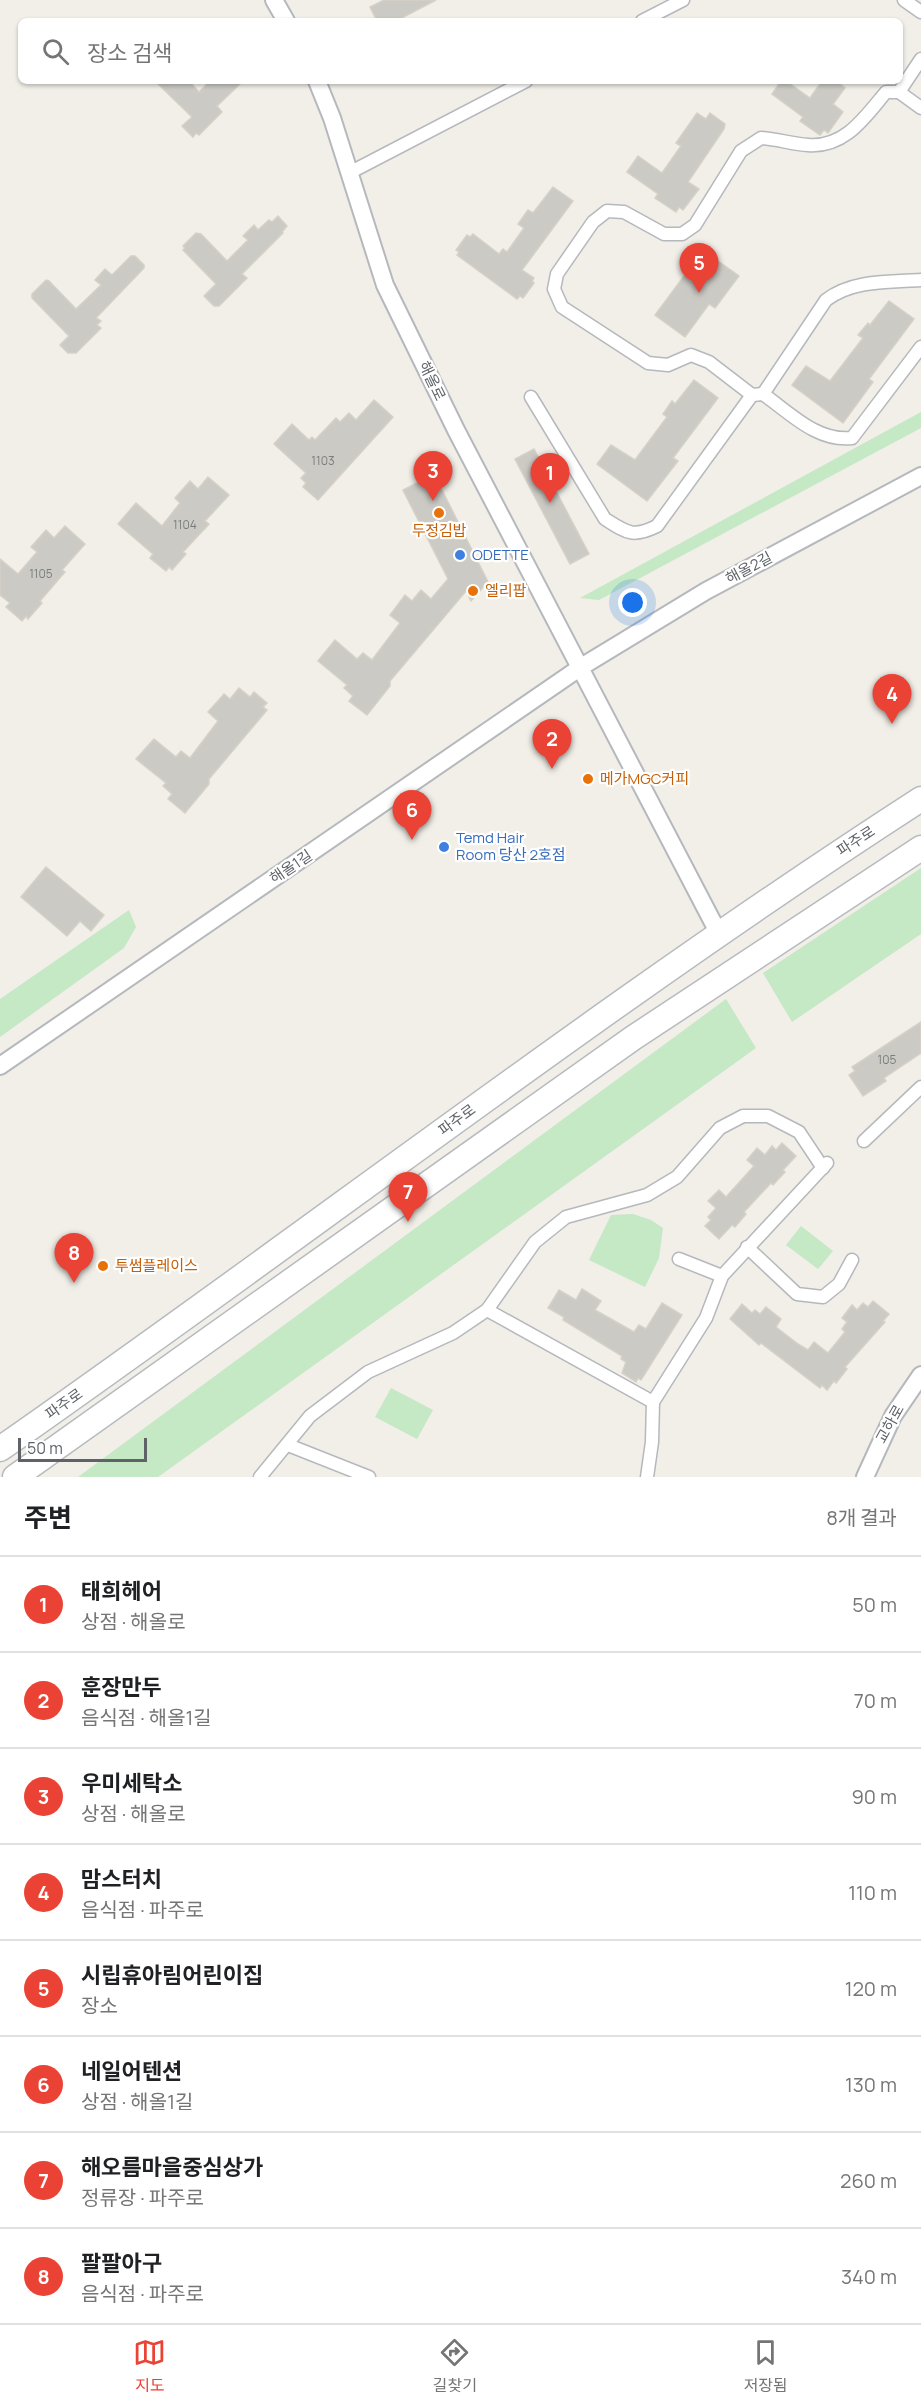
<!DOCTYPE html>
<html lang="ko">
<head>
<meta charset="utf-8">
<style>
	body { margin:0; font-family:Manrope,"Noto Sans KR",sans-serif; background:#f6f6f6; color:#202124 }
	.scale { position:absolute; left:18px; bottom:15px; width:129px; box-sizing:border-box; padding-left:6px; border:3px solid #5f6368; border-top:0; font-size:16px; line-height:21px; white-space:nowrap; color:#5f6368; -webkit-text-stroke:4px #fff; paint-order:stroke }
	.you { position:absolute; left:633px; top:603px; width:21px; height:21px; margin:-15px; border:4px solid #fff; border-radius:50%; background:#1a73e8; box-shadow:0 0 0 9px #1a73e833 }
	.badge { display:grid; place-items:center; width:39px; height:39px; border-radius:50%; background:#ea4335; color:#fff; font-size:20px; font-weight:700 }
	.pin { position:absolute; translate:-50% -50px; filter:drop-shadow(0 2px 3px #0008) }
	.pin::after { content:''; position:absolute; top:32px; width:21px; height:18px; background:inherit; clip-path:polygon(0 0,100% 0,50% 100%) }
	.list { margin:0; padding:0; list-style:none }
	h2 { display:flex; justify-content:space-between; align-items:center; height:78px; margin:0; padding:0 24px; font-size:26px }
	h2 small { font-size:20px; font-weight:400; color:#757577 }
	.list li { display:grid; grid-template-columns:39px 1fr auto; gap:18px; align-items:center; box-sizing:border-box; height:96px; padding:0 24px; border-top:2px solid #e0e0e0 }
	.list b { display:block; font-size:22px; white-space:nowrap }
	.list p { margin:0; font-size:20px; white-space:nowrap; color:#757577 }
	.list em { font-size:20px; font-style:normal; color:#757577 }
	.icon { flex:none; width:33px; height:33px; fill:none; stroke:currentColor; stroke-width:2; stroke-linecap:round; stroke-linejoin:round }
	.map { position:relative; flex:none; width:921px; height:1477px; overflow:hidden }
	.search { position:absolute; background:#fff; box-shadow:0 2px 4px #0004; left:18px; right:18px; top:18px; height:66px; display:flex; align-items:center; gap:15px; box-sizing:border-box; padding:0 21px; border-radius:9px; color:#757577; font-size:22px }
	.sheet { height:846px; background:#fff }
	nav { display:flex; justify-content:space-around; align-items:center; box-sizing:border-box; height:84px; border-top:2px solid #e0e0e0; background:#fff; font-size:16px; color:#757577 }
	nav a { display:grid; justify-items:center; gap:3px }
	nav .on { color:#ea4335 }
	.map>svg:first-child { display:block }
	.green { fill:#c5e8c5 }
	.building { fill:#cccac5; stroke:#d6d1c6; stroke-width:1.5 }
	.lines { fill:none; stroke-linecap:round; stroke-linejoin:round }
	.pedestrian-casing { stroke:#b5b8bc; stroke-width:15 }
	.minor-casing { stroke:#b5b8bc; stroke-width:20 }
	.secondary-casing { stroke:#b6babf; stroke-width:27 }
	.pedestrian { stroke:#fff; stroke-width:12 }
	.minor { stroke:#fff; stroke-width:16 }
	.secondary { stroke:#fff; stroke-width:24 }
	.food-dot { fill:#e8710a; stroke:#fff; stroke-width:2 }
	.shop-dot { fill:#3f7fe0; stroke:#fff; stroke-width:2 }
	.labels { text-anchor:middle; stroke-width:4.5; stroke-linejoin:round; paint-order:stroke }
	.number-label { font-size:12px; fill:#7a7d7f }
	.street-label { font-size:15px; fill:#5f6368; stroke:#fff }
	.food-label { font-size:15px; fill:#c56008; stroke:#fff; text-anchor:start }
	.shop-label { font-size:15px; fill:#366cbe; stroke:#fff; text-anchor:start }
</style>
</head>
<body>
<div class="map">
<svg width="921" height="1477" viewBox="0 0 921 1477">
	<rect width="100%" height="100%" fill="#f1efe8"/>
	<!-- green -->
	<g class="green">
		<path d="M921 412V428L599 600 580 598Z"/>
		<path d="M921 868V934L792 1022 763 973Z"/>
		<path d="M129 910 136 927 124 948 0 1037V999Z"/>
		<path d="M726 999 756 1048 158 1477H78Z"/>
		<path d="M633 1214 651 1220 663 1228 659 1258 645 1287 589 1260 611 1215Z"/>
		<path d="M801 1226 833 1251 818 1269 786 1245Z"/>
		<path d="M391 1388 433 1410 417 1439 375 1417Z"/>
	</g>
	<!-- building -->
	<g class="building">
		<path d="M384 0H436L396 21H377L370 7Z"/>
		<path d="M155 81H189L199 92 210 81H243L217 106 222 112 199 135 196 133 193 137 182 126 192 117Z"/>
		<path d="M781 81H786L810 98 822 81H836L845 88 833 104 843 112 828 133 824 130 820 135 800 121 803 117 772 94Z"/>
		<path d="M697 113 706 119 710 113 725 124 724 129 688 182 699 189 683 210 679 207 676 212 655 198 658 194 627 172 638 156 662 173 681 146 676 143Z"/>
		<path d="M553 187 573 201 522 270 534 278 532 281 534 283 523 298 520 296 517 299 457 255 459 252 456 250 467 235 470 237 473 234 499 254 503 249 507 252 524 228 518 224 528 210 533 213Z"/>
		<path d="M278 216 287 226 282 232 283 233 242 274 247 278 219 306H214L204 296 216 284 183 250 185 248 183 246 196 233 201 234 227 261 248 240 243 236 254 225 258 230 269 220 272 222Z"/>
		<path d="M131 256H135L144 265V268L96 318 101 321 97 325 101 328 76 353H68L60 345 69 336 32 298V294L46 280 49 281 76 309 101 285 95 280 105 269 112 275Z"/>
		<path d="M711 256 739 276 715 308 709 304 685 337 655 315 684 276 693 282Z"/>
		<path d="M889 301 914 319 869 379 873 382 843 423 792 385 806 366 830 381 863 338 858 335 868 323 870 325Z"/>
		<path d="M694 380 718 398 673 458 678 461 647 501 597 464 611 445 635 460 667 417 663 414 672 401 675 404Z"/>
		<path d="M374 400 393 417 318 500 303 487 306 483 301 478 306 473 274 444 292 424 309 440 312 437 315 440 336 418 340 422 349 413 356 420Z"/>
		<path d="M534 449 589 554 570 564 515 459Z"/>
		<path d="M434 474 488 582 471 601 466 591 390 681V686L367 715 349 701 353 696 344 688 347 685 318 661 335 640 357 659 363 653 372 660 400 623 390 615 405 595 412 601 421 590 431 599 448 579 403 490Z"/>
		<path d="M208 477 229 495 205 521 209 524 183 552 186 554 172 570 169 567 166 571 150 558 153 554 118 524 136 503 162 526 180 503 175 498 190 481 198 489Z"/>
		<path d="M65 526 85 544 62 570 65 572 40 601 42 603 28 619 26 616 22 621 6 607 10 603 0 595V559L18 574 37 552 31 547 46 530 54 538Z"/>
		<path d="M239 688 250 697 254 692 267 703 263 707 267 710 209 779V784L185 813 168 799 172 794 163 786 166 783 136 759 154 739 176 757 181 751 190 758 218 721 208 712 224 694 230 699Z"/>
		<path d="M46 867 104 915 91 931 80 921 67 936 21 897Z"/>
		<path d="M921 1022V1053L884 1078 886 1081 863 1096 849 1075 855 1071 852 1067Z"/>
		<path d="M782 1143 796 1156 783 1170 785 1172 773 1185 771 1183 744 1212 746 1214 735 1227 732 1225 719 1239 705 1226 711 1220 708 1217 716 1208 708 1201 719 1190 726 1197 754 1166 747 1160 757 1148 765 1155 772 1146 776 1150Z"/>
		<path d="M582 1289 601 1301 595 1310 634 1332 639 1325 646 1329 662 1303 682 1315 641 1380 638 1378 636 1382 622 1373 626 1362 621 1359 622 1356 563 1320 564 1317 548 1308 559 1290 576 1300Z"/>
		<path d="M873 1301 889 1314 883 1321 885 1322 845 1367 847 1369 836 1383 834 1381 827 1390 822 1385 820 1388 761 1343 759 1345 730 1319 742 1304 752 1313 755 1310 760 1314 766 1307 781 1319 776 1327 798 1344 808 1350 814 1342 828 1353 845 1332 842 1329 847 1322 842 1318 852 1305 857 1310 863 1303 868 1307Z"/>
	</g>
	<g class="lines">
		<!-- pedestrian casing -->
		<g class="pedestrian-casing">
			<g id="pedestrian">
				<path d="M904 0 921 12"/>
				<path d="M642 21 683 0"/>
				<path d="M899 92 921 59"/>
				<path d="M921 108 899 92H886C865 117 845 148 808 145 792 144 777 139 761 138L741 151 695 225 682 234H664L624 212 607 211 593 222 557 274 554 289 562 307 648 363 668 365 691 355 709 362 752 395 763 394C790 413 817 442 852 438L921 347"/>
				<path d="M349 173 526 81"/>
				<path d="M763 394 826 300C853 280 888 282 921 280"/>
				<path d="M531 397 605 519C627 533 633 538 657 526L752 395"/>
				<path d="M864 1141 921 1087"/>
				<path d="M747 1247 797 1294 823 1297 839 1284 852 1260"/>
				<path d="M679 1259 722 1276"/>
				<path d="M487 1310 653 1402"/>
				<path d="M288 1445 369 1477"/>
				<path d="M260 1477 310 1416 368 1372 453 1333 487 1310 535 1242 566 1217 647 1195 677 1177 720 1128 743 1116H768L799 1132 823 1168"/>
				<path d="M647 1477 652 1442 653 1402 706 1318 722 1276 827 1163"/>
			</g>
		</g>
		<!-- minor casing -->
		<g class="minor-casing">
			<g id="minor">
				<path d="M274 0 286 21"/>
				<path d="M317 81 332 118 385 285 456 430 719 934"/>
				<path d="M0 1066 581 667 706 591 921 476"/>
				<path d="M865 1477 893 1416 921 1375"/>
			</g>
		</g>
		<!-- secondary casing -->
		<g class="secondary-casing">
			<g id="secondary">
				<path d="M0 1449C308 1234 605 1003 921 799"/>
				<path d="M15 1477 633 1038 921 848"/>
			</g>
		</g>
		<!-- pedestrian -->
		<use href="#pedestrian" class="pedestrian"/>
		<!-- minor -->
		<use href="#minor" class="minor"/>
		<!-- secondary -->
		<use href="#secondary" class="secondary"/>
	</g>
	<!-- markers -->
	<g class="food-dot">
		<circle cx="439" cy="513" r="6"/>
		<circle cx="473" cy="591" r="6"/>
		<circle cx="588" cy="779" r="6"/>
		<circle cx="103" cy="1266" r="6"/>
	</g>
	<g class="shop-dot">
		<circle cx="460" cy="555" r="6"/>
		<circle cx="444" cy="847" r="6"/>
	</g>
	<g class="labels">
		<!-- number labels -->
		<g class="number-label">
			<text x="323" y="465">1103</text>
			<text x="185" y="529">1104</text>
			<text x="41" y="578">1105</text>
			<text x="887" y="1064">105</text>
		</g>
		<!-- street labels -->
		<g class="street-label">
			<text transform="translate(432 381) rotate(64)" y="5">해올로</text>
			<text transform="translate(749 568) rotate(-28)" y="5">해올2길</text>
			<text transform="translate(856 841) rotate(-33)" y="5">파주로</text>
			<text transform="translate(291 867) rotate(-34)" y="5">해올1길</text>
			<text transform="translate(457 1120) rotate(-36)" y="5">파주로</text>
			<text transform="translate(64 1404) rotate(-35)" y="5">파주로</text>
			<text transform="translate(890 1424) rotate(-61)" y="5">교하로</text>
		</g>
		<!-- food labels -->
		<g class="food-label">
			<text x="439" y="536" text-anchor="middle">두정김밥</text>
			<text x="485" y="596">엘리팝</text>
			<text x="600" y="784">메가MGC커피</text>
			<text x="115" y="1271">투썸플레이스</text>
		</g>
		<!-- shop labels -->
		<g class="shop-label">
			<text x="472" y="560">ODETTE</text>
			<text x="456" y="843">Temd Hair<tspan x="456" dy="17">Room 당산 2호점</tspan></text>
		</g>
	</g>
</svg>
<div class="scale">50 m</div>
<div class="you"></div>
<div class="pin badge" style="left:550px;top:503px">1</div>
<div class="pin badge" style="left:552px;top:769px">2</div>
<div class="pin badge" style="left:433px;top:501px">3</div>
<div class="pin badge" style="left:892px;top:724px">4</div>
<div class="pin badge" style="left:699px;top:293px">5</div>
<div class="pin badge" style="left:412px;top:840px">6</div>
<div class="pin badge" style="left:408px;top:1222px">7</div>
<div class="pin badge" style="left:74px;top:1283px">8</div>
<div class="search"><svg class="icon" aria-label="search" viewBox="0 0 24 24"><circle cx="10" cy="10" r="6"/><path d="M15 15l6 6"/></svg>장소 검색</div>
</div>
<section class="sheet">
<h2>주변<small>8개 결과</small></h2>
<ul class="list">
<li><span class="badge">1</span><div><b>태희헤어</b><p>상점 · 해올로</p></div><em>50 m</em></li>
<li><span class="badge">2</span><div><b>훈장만두</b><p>음식점 · 해올1길</p></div><em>70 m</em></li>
<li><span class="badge">3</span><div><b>우미세탁소</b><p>상점 · 해올로</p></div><em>90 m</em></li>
<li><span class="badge">4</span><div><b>맘스터치</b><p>음식점 · 파주로</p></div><em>110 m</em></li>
<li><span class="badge">5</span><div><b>시립휴아림어린이집</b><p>장소</p></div><em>120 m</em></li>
<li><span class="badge">6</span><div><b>네일어텐션</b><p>상점 · 해올1길</p></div><em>130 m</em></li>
<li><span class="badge">7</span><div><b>해오름마을중심상가</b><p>정류장 · 파주로</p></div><em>260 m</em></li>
<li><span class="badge">8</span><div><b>팔팔아구</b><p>음식점 · 파주로</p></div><em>340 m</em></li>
</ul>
</section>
<nav>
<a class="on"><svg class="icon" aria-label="map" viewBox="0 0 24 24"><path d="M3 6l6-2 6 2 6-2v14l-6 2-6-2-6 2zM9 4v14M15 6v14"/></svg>지도</a>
<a><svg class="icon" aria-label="directions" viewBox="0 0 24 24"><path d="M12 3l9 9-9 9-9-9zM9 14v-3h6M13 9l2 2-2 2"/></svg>길찾기</a>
<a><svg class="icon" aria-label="saved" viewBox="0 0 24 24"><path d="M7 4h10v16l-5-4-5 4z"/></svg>저장됨</a>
</nav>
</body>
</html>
